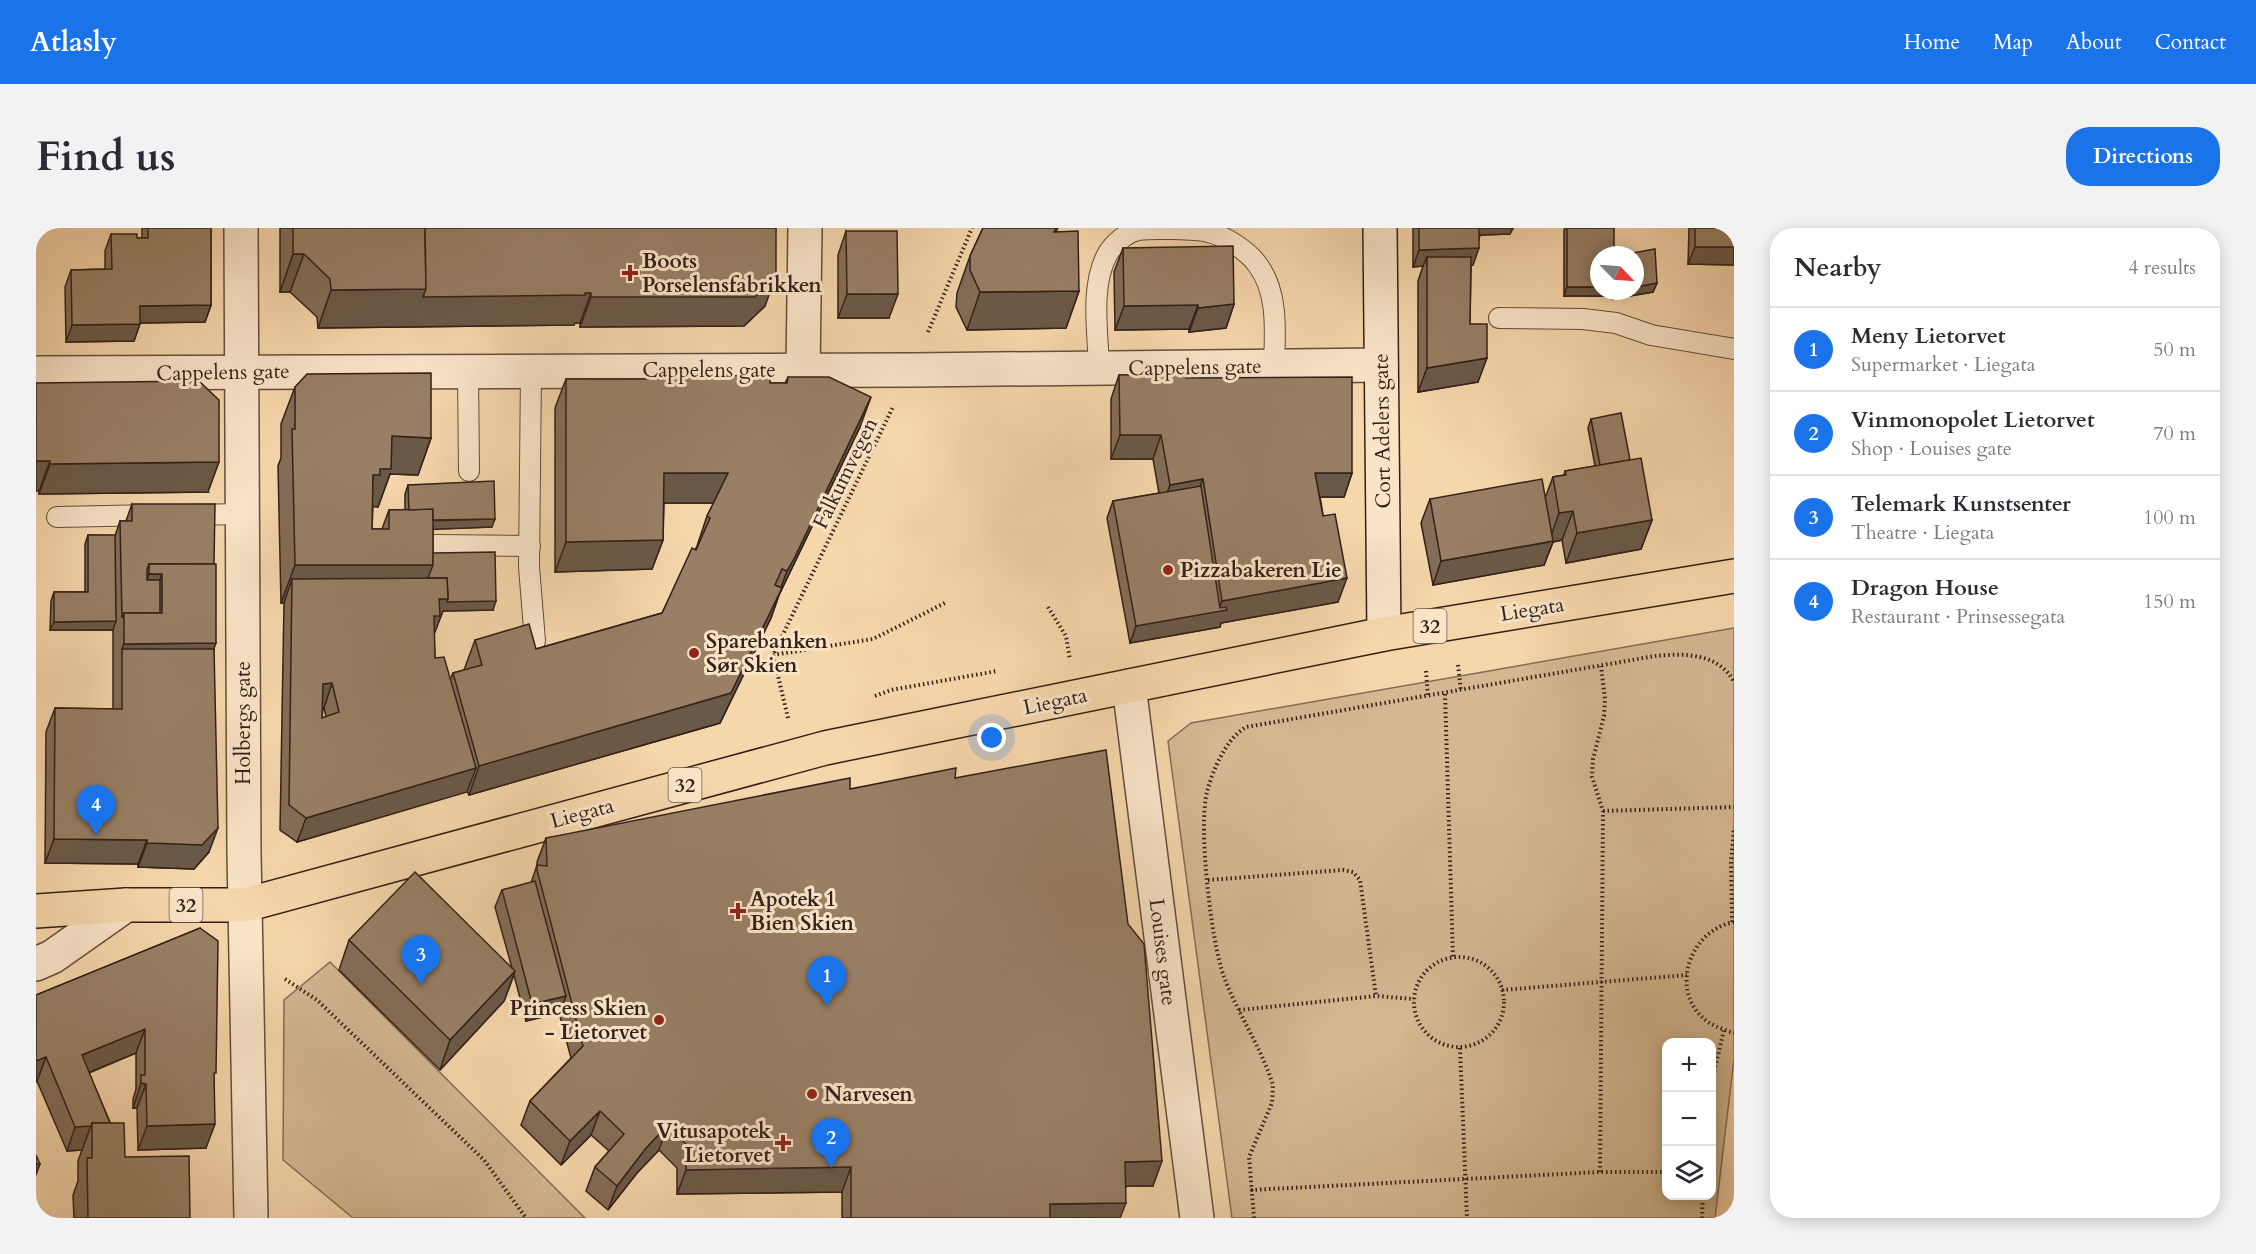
<!DOCTYPE html>
<html lang="en">
<head>
<meta charset="utf-8">
<style>
	body { margin:0; font-family:Cardo,serif; background:#f2f2f3; color:#2b2b33 }
	.controls { position:absolute; right:18px; bottom:18px; display:grid; overflow:hidden; border-radius:12px; box-shadow:0 3px 15px #0003 }
	.controls button { width:54px; height:54px; display:grid; place-items:center; padding:0; border:0; border-bottom:2px solid #e1e1e2; background:#fff; color:#2b2b33; font:30px sans-serif }
	.compass { position:absolute; left:1554px; top:18px; width:54px; height:54px; border-radius:50%; background:#fff; box-shadow:0 3px 15px #0003; rotate:115deg }
	.you { position:absolute; left:956px; top:510px; width:21px; height:21px; margin:-15px; border:4px solid #fff; border-radius:50%; background:#1a73e8; box-shadow:0 0 0 9px #1a73e833 }
	.badge { display:grid; place-items:center; width:39px; height:39px; border-radius:50%; background:#1a73e8; color:#fff; font-size:20px; font-weight:700 }
	.pin { position:absolute; translate:-50% -50px; filter:drop-shadow(0 2px 3px #0008) }
	.pin::after { content:''; position:absolute; top:32px; width:21px; height:18px; background:inherit; clip-path:polygon(0 0,100% 0,50% 100%) }
	.list { margin:0; padding:0; list-style:none }
	h2 { display:flex; justify-content:space-between; align-items:center; height:78px; margin:0; padding:0 24px; font-size:26px }
	h2 small { font-size:20px; font-weight:400; color:#7c7c81 }
	.list li { display:grid; grid-template-columns:39px 1fr auto; gap:18px; align-items:center; box-sizing:border-box; height:84px; padding:0 24px; border-top:2px solid #e1e1e2 }
	.list b { display:block; font-size:22px; white-space:nowrap }
	.list p { margin:0; font-size:20px; white-space:nowrap; color:#7c7c81 }
	.list em { font-size:20px; font-style:normal; color:#7c7c81 }
	.icon { flex:none; width:33px; height:33px; fill:none; stroke:currentColor; stroke-width:2; stroke-linecap:round; stroke-linejoin:round }
	.map { position:relative; flex:none; width:1698px; height:990px; overflow:hidden; border-radius:24px }
	header { display:flex; align-items:center; gap:36px; box-sizing:border-box; height:84px; padding:0 30px; background:#1a73e8; color:#fff }
	header strong { font-size:28px }
	nav { display:flex; gap:33px; margin-inline-start:auto; font-size:21px }
	.intro { display:flex; align-items:center; justify-content:space-between; box-sizing:border-box; height:144px; padding:0 36px }
	h1 { margin:0; font-size:42px }
	.button { padding:15px 27px; border-radius:24px; background:#1a73e8; color:#fff; font-size:21px; font-weight:700 }
	main { display:flex; gap:36px; padding:0 36px }
	aside { flex:1; background:#fff; border-radius:24px; box-shadow:0 3px 15px #0003 }
	.map>svg:first-child { display:block }
	.green { fill:#d5b792; stroke:#846c56; stroke-width:1.5; fill-rule:evenodd }
	.lines { fill:none; stroke-linecap:round; stroke-linejoin:round }
	.lane-casing { stroke:#634e3e; stroke-width:22 }
	.street-casing { stroke:#634e3e; stroke-width:36 }
	.secondary-casing { stroke:#322019; stroke-width:36 }
	.primary-casing { stroke:#322019; stroke-width:36 }
	.path { stroke:#322019; stroke-width:4; stroke-dasharray:1.5 3; stroke-linecap:butt }
	.lane { stroke:#f9e4c8; stroke-width:20 }
	.street { stroke:#f9e4c8; stroke-width:33 }
	.secondary { stroke:#f9e4c8; stroke-width:33 }
	.primary { stroke:#f6d6ab; stroke-width:33 }
	.wall { fill:#836d57; stroke:#322019; stroke-width:1.5; fill-rule:evenodd }
	.shaded-wall { fill:#6a5947; stroke:#322019; stroke-width:1.5 }
	.building { fill:#987f65; stroke:#322019; stroke-width:1.5; fill-rule:evenodd }
	.poi-dot { fill:#8f2418; stroke:#f9e4c8; stroke-width:2 }
	.labels { text-anchor:middle; stroke-width:6; stroke-linejoin:round; paint-order:stroke }
	.shield { fill:#f9e4c8; stroke:#6e5b4e; stroke-width:1.5 }
	.shield-label { font-size:20px; font-weight:bold; fill:#322019 }
	.poi-label { font-size:21px; font-weight:bold; fill:#322019; stroke:#f9e4c8; text-anchor:start }
	.street-label { font-size:21px; fill:#322019; stroke:#f9e4c8 }
</style>
</head>
<body>
<header>
<strong>Atlasly</strong>
<nav><a>Home</a><a>Map</a><a>About</a><a>Contact</a></nav>
</header>
<div class="intro"><h1>Find us</h1><a class="button">Directions</a></div>
<main>
<div class="map">
<svg width="1698" height="990" viewBox="0 0 1698 990">
	<rect width="100%" height="100%" fill="#f6d6ab"/>
	<filter id="stains"><feTurbulence type="fractalNoise" baseFrequency=".00333" numOctaves="4"/><feColorMatrix values="0 0 0 0 .2 0 0 0 0 .09 0 0 0 0 .02 0 0 0 .5 -.17"/></filter>
	<radialGradient id="worn" r=".72"><stop offset=".6" stop-color="#630" stop-opacity="0"/><stop offset="1" stop-color="#630" stop-opacity=".3"/></radialGradient>
	<!-- green -->
	<g class="green">
		<path d="M1698 400V831L1679 990H1196L1132 513 1155 495ZM1630 814H1676V968H1630Z"/>
		<path d="M294 734 549 990H317L247 932 248 772Z"/>
	</g>
	<g class="lines">
		<!-- lane casing -->
		<g class="lane-casing">
			<g id="lane">
				<path d="M1463 90 1547 91 1580 95 1615 107 1698 121"/>
				<path d="M1063 140C1062 105 1054 59 1071 27 1077 16 1091 4 1103 2 1114 0 1162 1 1172 4 1187 7 1212 23 1221 36 1243 64 1239 105 1238 138"/>
				<path d="M432 143 433 243"/>
				<path d="M495 143 493 339 499 413"/>
				<path d="M153 287 206 286"/>
				<path d="M21 289 117 287"/>
				<path d="M399 317 494 318"/>
			</g>
		</g>
		<!-- street casing -->
		<g class="street-casing">
			<g id="street">
				<path d="M205 0 208 625 215 990"/>
				<path d="M767 142 769 0"/>
				<path d="M0 145 876 142 1345 137"/>
				<path d="M1093 458 1161 990"/>
				<path d="M0 736 16 729 90 677"/>
			</g>
		</g>
		<!-- secondary casing -->
		<g class="secondary-casing">
			<path id="secondary" d="M1344 0 1348 406"/>
		</g>
		<!-- primary casing -->
		<g class="primary-casing">
			<path id="primary" d="M0 683 90 677H209L789 520 1348 406 1698 348"/>
		</g>
		<!-- path -->
		<g class="path">
			<path d="M892 104 936 0"/>
			<path d="M1012 379 1030 408 1034 432"/>
			<path d="M737 427 837 411 909 375"/>
			<path d="M1422 437 1425 463"/>
			<path d="M1390 443 1392 469"/>
			<path d="M1409 466 1417 730"/>
			<path d="M839 468 855 462 961 443"/>
			<path d="M752 490 737 427 857 179"/>
			<path d="M1567 583 1698 579"/>
			<path d="M1172 652 1307 642 1317 644 1324 652 1340 768"/>
			<path d="M1696 694 1695 634 1698 600"/>
			<path d="M1698 694C1652 703 1632 765 1672 794 1679 799 1690 802 1698 805"/>
			<circle cx="1423" cy="774" r="45"/>
			<path d="M249 751 281 772 448 932 490 990"/>
			<path d="M1466 762 1651 747"/>
			<path d="M1203 782 1340 768 1378 771"/>
			<path d="M1424 820 1431 990"/>
			<path d="M1676 852 1688 802"/>
			<path d="M1564 944 1567 583 1556 549 1557 531 1568 488 1569 471 1565 438"/>
			<path d="M1215 962 1564 944H1630"/>
			<path d="M1218 990 1213 929 1236 875 1237 857C1225 819 1202 786 1188 749 1175 714 1162 599 1171 564 1177 541 1190 511 1210 499L1619 428C1648 425 1683 425 1698 454"/>
			<path d="M1666 990 1667 968"/>
		</g>
		<!-- lane -->
		<use href="#lane" class="lane"/>
		<!-- street -->
		<use href="#street" class="street"/>
		<!-- secondary -->
		<use href="#secondary" class="secondary"/>
		<!-- primary -->
		<use href="#primary" class="primary"/>
	</g>
	<!-- wall -->
	<g class="wall">
		<path d="M106 0H175V77L169 94 104 95 98 113 30 114 29 59 35 42 69 41V23L75 6 101 10H106Z"/>
		<path d="M244 0H740L729 78 708 98 544 99V95H539L538 97 282 100 281 89 254 64H244Z"/>
		<path d="M947 0H1022L1020 4 1043 63 1030 100 931 102 920 79 921 65 934 28Z"/>
		<path d="M1377 0H1477L1474 6 1444 7 1437 37H1435L1434 96 1442 154 1382 164V53L1387 38 1377 39Z"/>
		<path d="M1529 0H1578L1563 63H1599L1621 55 1617 64 1576 71 1575 68H1528V2Z"/>
		<path d="M1653 0H1698V37L1652 36Z"/>
		<path d="M810 3 853 90H802V27Z"/>
		<path d="M1087 20 1198 76 1190 100 1153 104V101L1079 102 1078 44Z"/>
		<path d="M628 147 734 155H749L752 149 824 199 743 367 735 390 684 495 433 567 431 563 261 614 244 602 248 375H245L242 238 245 230V196L259 159 395 210 382 247 354 246 342 279 337 278 336 301H346L353 282H369V266L372 257 456 299 397 301V325L457 382 407 383 398 405 399 430 414 452 417 445 428 442 439 412 500 421 626 385 661 318 671 288 678 275H628L627 312 616 341 519 344V180L530 151H626ZM287 480H288L290 489 286 490Z"/>
		<path d="M1083 147 1150 150 1316 245 1308 269H1284L1302 374 1185 395 1184 399 1094 415 1071 290 1077 273 1123 265 1117 231H1075V171Z"/>
		<path d="M0 155 172 264 3 266Z"/>
		<path d="M1555 191 1594 232 1616 292 1605 321 1530 335 1526 312 1517 314 1508 337 1397 357 1385 295 1394 271 1509 270 1517 249 1528 247 1529 243 1559 238 1552 200Z"/>
		<path d="M96 276 178 421 173 624 158 641 102 639V636L9 635 10 504 19 480 77 481V402H14L15 373 18 364H49V316L52 307 79 308 84 293H90Z"/>
		<path d="M919 550 1117 958H1090L1084 990H806V964L641 966V940L623 922 601 945 572 982 550 963 559 939 573 923 555 907 525 937 485 897 494 873 535 830 523 785 490 793 478 747 468 773 404 842 303 742 313 712 476 740 459 679 466 662 495 655 501 637V634L510 610 814 561Z"/>
		<path d="M164 700 178 851 170 920 102 922 101 880H97V871L100 861V825L53 845 89 929 154 990H38L37 967 42 953V933L46 922 31 923 1 853 0 767Z"/>
	</g>
	<!-- shaded-wall -->
	<g class="shaded-wall">
		<path d="M1442 0H1477L1474 6 1444 7 1441 15Z"/>
		<path d="M1659 19H1698V37L1652 36Z"/>
		<path d="M1443 20 1437 37 1391 38V29L1387 38 1377 39 1383 22Z"/>
		<path d="M257 26H268L254 64H244Z"/>
		<path d="M740 48 729 78 708 98 544 99 555 69Z"/>
		<path d="M1621 55 1617 64 1576 71 1578 63H1599V59Z"/>
		<path d="M1531 59H1563V63H1577L1575 68H1528Z"/>
		<path d="M390 61 549 65H555L544 95H539L538 97 282 100 295 62Z"/>
		<path d="M1043 63 1030 100 931 102 944 64Z"/>
		<path d="M811 66H862L853 90H802Z"/>
		<path d="M1198 76 1190 100 1153 104 1162 80Z"/>
		<path d="M175 77 169 94 98 95 104 78Z"/>
		<path d="M1162 77 1153 101 1079 102 1088 78Z"/>
		<path d="M104 96 98 113 30 114 36 97Z"/>
		<path d="M1451 130 1442 154 1382 164 1391 140Z"/>
		<path d="M835 169 824 199 743 367 735 390 684 495 433 567 443 538 741 370 751 343Z"/>
		<path d="M1084 207H1125L1117 231H1075Z"/>
		<path d="M356 208 395 210 382 247 354 246 342 279 333 278 337 247Z"/>
		<path d="M0 233H14L3 263H0Z"/>
		<path d="M183 234 172 264 3 266 14 236Z"/>
		<path d="M628 245H692L682 275H618Z"/>
		<path d="M1279 245H1316L1308 269H1270Z"/>
		<path d="M1167 251 1158 275 1125 281 1134 257Z"/>
		<path d="M1537 283 1526 312 1517 314 1508 337 1397 357 1405 333 1513 314 1523 285Z"/>
		<path d="M459 291 456 299 382 302 385 293Z"/>
		<path d="M1616 292 1605 321 1530 335 1541 305Z"/>
		<path d="M627 312 616 341 519 344 530 314Z"/>
		<path d="M259 337H397L402 374 256 351 248 375H245Z"/>
		<path d="M113 346H126L115 376H103Z"/>
		<path d="M1311 350 1302 374 1185 395 1184 399 1094 415 1100 398 1182 383 1186 373Z"/>
		<path d="M403 371H412L460 373 457 382 407 383 396 412 395 395Z"/>
		<path d="M80 393 77 402H14L18 394Z"/>
		<path d="M180 415 169 445 86 421 88 416Z"/>
		<path d="M296 455 288 480H278L287 456Z"/>
		<path d="M440 540 431 564 261 614 270 590Z"/>
		<path d="M182 600 173 624 158 641 102 639 111 615Z"/>
		<path d="M18 611 111 612 102 636 9 635Z"/>
		<path d="M479 743 468 773 404 842 414 812Z"/>
		<path d="M530 768 524 785 490 793 496 776Z"/>
		<path d="M109 801 100 825 37 851 46 827Z"/>
		<path d="M10 829 1 853 0 854V833Z"/>
		<path d="M105 855 110 856 101 880H97Z"/>
		<path d="M564 883 555 907 525 937 534 913Z"/>
		<path d="M179 896 170 920 102 922 111 898Z"/>
		<path d="M55 898 46 922 31 923 39 899Z"/>
		<path d="M631 898 623 922 601 945 572 982 581 958 610 920Z"/>
		<path d="M1126 933 1117 958H1081L1089 934Z"/>
		<path d="M0 936H4L0 947Z"/>
		<path d="M815 939 806 964 641 966 650 942Z"/>
		<path d="M1090 975 1084 990H1008L1014 976Z"/>
	</g>
	<!-- building -->
	<g class="building">
		<path d="M112 0H175V77L104 78V96L36 97 35 42 76 41 75 6H101V10H112Z"/>
		<path d="M257 0H389L390 61 295 62 294 51 268 26H257Z"/>
		<path d="M389 0H740V48L719 69H555V65H549V67L387 69 390 61Z"/>
		<path d="M947 0H1020L1018 4 1042 3 1043 63 944 64 934 42V28Z"/>
		<path d="M1383 0H1443V20L1383 22Z"/>
		<path d="M1531 0H1578V27H1563V59H1531Z"/>
		<rect x="1659" y="0" width="39" height="19"/>
		<path d="M810 3H861L862 66H811Z"/>
		<path d="M1197 18 1198 76 1162 80V77L1088 78 1087 20Z"/>
		<path d="M1619 21 1621 55 1599 59V27H1586Z"/>
		<path d="M1391 29H1435L1434 96H1451V130L1391 140Z"/>
		<path d="M395 145V210L356 208 355 241H344V247H337L336 301H353V282L397 281V337H259L256 201H259V159L271 146Z"/>
		<path d="M1149 146 1150 150 1316 149V245H1279L1287 288 1299 286 1311 350 1186 373 1167 251 1134 257 1125 207H1084L1083 147Z"/>
		<path d="M628 147 734 148V155H751L752 149H793L835 169 758 331 751 343 746 341 739 357 746 360 695 465 443 538 417 445 446 437 439 412 493 396 500 421 626 385 656 320 660 322 674 290 671 288 692 245H628L627 312 530 314V151H627Z"/>
		<path d="M163 153 183 172V234L14 236V233H0V155Z"/>
		<path d="M1585 185 1594 232 1564 237 1555 191Z"/>
		<path d="M1605 230 1616 292 1541 305 1537 283 1523 285 1517 249 1530 247 1529 243Z"/>
		<path d="M1506 251 1517 313 1405 333 1394 271Z"/>
		<path d="M458 253 459 291 397 292V281L373 282 372 257Z"/>
		<path d="M1165 258 1184 380 1190 379 1191 382 1100 398 1077 273Z"/>
		<path d="M96 276H179L178 336H113L111 341V352H124V385H88L86 390 84 293H96Z"/>
		<path d="M52 307H79L80 393 18 394V364H52Z"/>
		<path d="M459 324 460 373 411 374 412 371 411 350H392L397 337V325Z"/>
		<path d="M113 336H180V415L88 416V385H126V346H113Z"/>
		<path d="M411 350 412 371H403L404 388H398L399 430 408 429 440 540 270 590 253 577 256 351ZM296 455 303 484 286 490 287 456Z"/>
		<path d="M86 421H178L182 600 166 617 111 615V612L18 611 19 480 86 481Z"/>
		<path d="M1070 522 1092 696 1108 716 1126 933 1089 934 1090 975 1014 976V990H815V939L650 942V916L631 898 610 920 581 958 559 939 588 906 564 883 534 913 494 873 547 818 501 642V637L511 638 510 610 814 550V561L920 540 919 550Z"/>
		<path d="M379 644 479 743 414 812 313 712Z"/>
		<path d="M499 653 530 768 496 776 466 662Z"/>
		<path d="M164 700 182 713 180 845H178L179 896 111 898 110 856 105 855V847H109V801L46 827 74 895H56L55 898 39 899 10 829 0 833V767Z"/>
		<path d="M56 895H88L89 929 153 928 154 990H52L51 930H56Z"/>
		<path d="M0 927 4 936H0Z"/>
	</g>
	<!-- markers -->
	<g class="poi-dot">
		<path d="M591 36h6v6h6v6h-6v6h-6v-6h-6v-6h6z"/>
		<circle cx="1132" cy="342" r="6"/>
		<circle cx="658" cy="425" r="6"/>
		<path d="M699 674h6v6h6v6h-6v6h-6v-6h-6v-6h6z"/>
		<circle cx="623" cy="792" r="6"/>
		<circle cx="776" cy="866" r="6"/>
		<path d="M744 906h6v6h6v6h-6v6h-6v-6h-6v-6h6z"/>
	</g>
	<g class="labels">
		<!-- shield labels -->
		<g class="shield">
			<rect x="1377.5" y="381" width="33" height="34" rx="4.5"/>
			<rect x="632.5" y="540" width="33" height="34" rx="4.5"/>
			<rect x="133.5" y="660" width="33" height="34" rx="4.5"/>
		</g>
		<g class="shield-label">
			<text x="1394" y="405">32</text>
			<text x="649" y="564">32</text>
			<text x="150" y="684">32</text>
		</g>
		<!-- poi labels -->
		<g class="poi-label">
			<text x="606" y="40">Boots<tspan x="606" dy="24">Porselensfabrikken</tspan></text>
			<text x="1144" y="349">Pizzabakeren Lie</text>
			<text x="670" y="420">Sparebanken<tspan x="670" dy="24">Sør Skien</tspan></text>
			<text x="714" y="678">Apotek 1<tspan x="714" dy="24">Bien Skien</tspan></text>
			<text x="611" y="787" text-anchor="end">Princess Skien<tspan x="611" dy="24">- Lietorvet</tspan></text>
			<text x="788" y="873">Narvesen</text>
			<text x="735" y="910" text-anchor="end">Vitusapotek<tspan x="735" dy="24">Lietorvet</tspan></text>
		</g>
		<!-- street labels -->
		<g class="street-label">
			<text transform="translate(1159 139) rotate(-1)" y="7">Cappelens gate</text>
			<text x="673" y="149">Cappelens gate</text>
			<text transform="translate(187 144) rotate(-1)" y="7">Cappelens gate</text>
			<text transform="translate(1346 203) rotate(-91)" y="7">Cort Adelers gate</text>
			<text transform="translate(809 245) rotate(-64)" y="7">Falkumvegen</text>
			<text transform="translate(1496 381) rotate(-9)" y="7">Liegata</text>
			<text transform="translate(1019 473) rotate(-12)" y="7">Liegata</text>
			<text transform="translate(207 495) rotate(-90)" y="7">Holbergs gate</text>
			<text transform="translate(546 585) rotate(-15)" y="7">Liegata</text>
			<text transform="translate(1127 724) rotate(83)" y="7">Louises gate</text>
		</g>
	</g>
	<rect width="100%" height="100%" filter="url(#stains)"/>
	<rect width="100%" height="100%" fill="url(#worn)"/>
</svg>
<div class="controls">
<button>+</button>
<button>−</button>
<button><svg class="icon" aria-label="layers" viewBox="0 0 24 24"><path d="M12 4l9 5-9 5-9-5zM3 14l9 5 9-5"/></svg></button>
</div>
<svg class="compass" viewBox="-18 -18 36 36"><path d="M0-13l5 13h-10z" fill="#e53935"/><path d="M0 13l5-13h-10z" fill="#7c7c81"/></svg>
<div class="you"></div>
<div class="pin badge" style="left:791px;top:778px">1</div>
<div class="pin badge" style="left:795px;top:940px">2</div>
<div class="pin badge" style="left:385px;top:757px">3</div>
<div class="pin badge" style="left:60px;top:607px">4</div>
</div>
<aside>
<h2>Nearby<small>4 results</small></h2>
<ul class="list">
<li><span class="badge">1</span><div><b>Meny Lietorvet</b><p>Supermarket · Liegata</p></div><em>50 m</em></li>
<li><span class="badge">2</span><div><b>Vinmonopolet Lietorvet</b><p>Shop · Louises gate</p></div><em>70 m</em></li>
<li><span class="badge">3</span><div><b>Telemark Kunstsenter</b><p>Theatre · Liegata</p></div><em>100 m</em></li>
<li><span class="badge">4</span><div><b>Dragon House</b><p>Restaurant · Prinsessegata</p></div><em>150 m</em></li>
</ul>
</aside>
</main>
</body>
</html>
